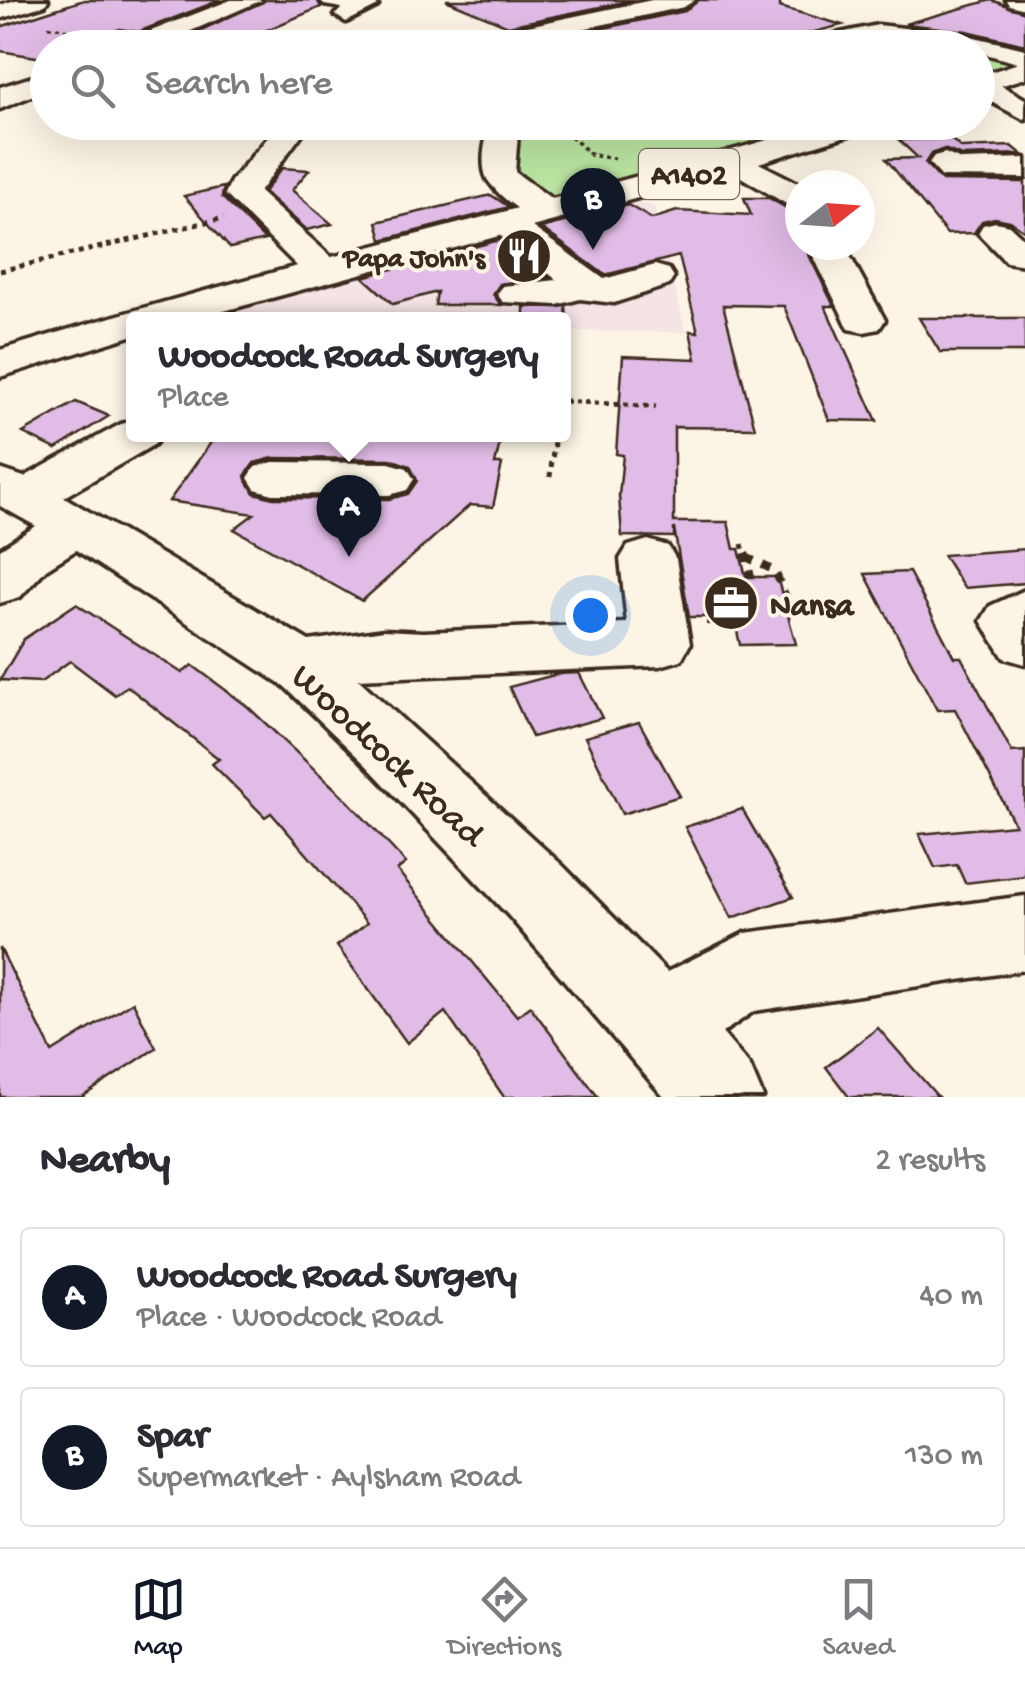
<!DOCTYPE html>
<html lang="en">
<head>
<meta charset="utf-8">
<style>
	body { margin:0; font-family:"Gochi Hand",sans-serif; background:#f2f2f3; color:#2b2b33 }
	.compass { position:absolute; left:785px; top:170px; width:90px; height:90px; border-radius:50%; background:#fff; box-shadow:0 10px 40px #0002; rotate:73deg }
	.you { position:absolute; left:590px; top:615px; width:35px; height:35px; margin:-25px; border:8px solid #fff; border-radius:50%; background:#1a73e8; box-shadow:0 0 0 15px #1a73e833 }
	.badge { display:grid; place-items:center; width:65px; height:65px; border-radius:50%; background:#111827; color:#fff; font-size:32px; font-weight:700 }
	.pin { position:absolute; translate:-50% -82px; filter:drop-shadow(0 2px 5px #0008) }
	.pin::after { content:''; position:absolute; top:52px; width:35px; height:30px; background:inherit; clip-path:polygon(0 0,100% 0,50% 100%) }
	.popup { position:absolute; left:126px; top:312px; width:445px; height:130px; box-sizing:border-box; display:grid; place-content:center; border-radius:10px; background:#fff; filter:drop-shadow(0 2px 8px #0005); font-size:32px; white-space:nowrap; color:#7c7c81 }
	.popup b { font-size:38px; color:#2b2b33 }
	.popup::after { content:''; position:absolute; left:50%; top:100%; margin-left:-20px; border:20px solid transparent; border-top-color:#fff }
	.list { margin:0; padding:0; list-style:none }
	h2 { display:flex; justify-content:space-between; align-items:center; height:130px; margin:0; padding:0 40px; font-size:42px }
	h2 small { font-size:32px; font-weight:400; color:#7c7c81 }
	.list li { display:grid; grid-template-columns:65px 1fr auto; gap:30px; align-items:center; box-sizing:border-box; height:140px; margin:0 20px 20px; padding:0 20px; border:2px solid #e1e1e2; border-radius:10px }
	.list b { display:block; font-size:38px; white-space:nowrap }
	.list p { margin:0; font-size:32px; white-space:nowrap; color:#7c7c81 }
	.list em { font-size:32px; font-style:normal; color:#7c7c81 }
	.icon { flex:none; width:55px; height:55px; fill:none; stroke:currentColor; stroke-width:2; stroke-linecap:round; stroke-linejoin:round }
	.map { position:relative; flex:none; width:1025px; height:1097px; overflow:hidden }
	.search { position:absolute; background:#fff; box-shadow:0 10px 40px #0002; left:30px; right:30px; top:30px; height:110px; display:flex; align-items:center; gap:25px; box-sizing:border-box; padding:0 35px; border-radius:55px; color:#7c7c81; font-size:38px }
	.sheet { height:450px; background:#fff }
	nav { display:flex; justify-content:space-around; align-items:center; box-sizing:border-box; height:140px; border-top:2px solid #e1e1e2; background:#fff; font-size:28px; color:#7c7c81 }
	nav a { display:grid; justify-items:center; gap:5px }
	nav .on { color:#111827 }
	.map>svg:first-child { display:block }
	.built { fill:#f4e4e5 }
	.green { fill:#bae4a1; stroke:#7a8760; stroke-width:2.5 }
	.building { fill:#e1bce6; stroke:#3b2a1e; stroke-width:2.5; fill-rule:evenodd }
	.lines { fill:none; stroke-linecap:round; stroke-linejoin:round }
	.minor-casing { stroke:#3b2a1e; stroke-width:7 }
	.major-casing { stroke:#3b2a1e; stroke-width:7 }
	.path-far3 { stroke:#3b2a1e; stroke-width:2.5; stroke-dasharray:4 4; stroke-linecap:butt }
	.path-far2 { stroke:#3b2a1e; stroke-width:4; stroke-dasharray:4 4; stroke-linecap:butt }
	.path-far1 { stroke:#3b2a1e; stroke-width:5; stroke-dasharray:5 5; stroke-linecap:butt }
	.path { stroke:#3b2a1e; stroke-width:8; stroke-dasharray:9 9; stroke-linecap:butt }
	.minor { fill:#fcf5e5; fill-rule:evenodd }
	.major { fill:#fcf5e5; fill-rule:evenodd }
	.labels { text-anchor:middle; stroke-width:8; stroke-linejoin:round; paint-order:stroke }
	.far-poi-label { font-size:28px; font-weight:bold; fill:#3b2a1e; stroke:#fcf5e5; text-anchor:end }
	.shield { fill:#fcf5e5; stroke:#75675a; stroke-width:2.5 }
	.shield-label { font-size:30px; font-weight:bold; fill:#3b2a1e }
	.poi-label { font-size:32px; font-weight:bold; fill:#3b2a1e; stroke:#fcf5e5; text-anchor:start }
	.near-street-label { font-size:38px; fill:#3b2a1e; stroke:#fcf5e5 }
</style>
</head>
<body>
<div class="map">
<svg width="1025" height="1097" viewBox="0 0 1025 1097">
	<rect width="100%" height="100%" fill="#fcf5e5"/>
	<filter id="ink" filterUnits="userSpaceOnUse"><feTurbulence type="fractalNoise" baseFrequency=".01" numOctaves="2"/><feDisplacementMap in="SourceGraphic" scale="20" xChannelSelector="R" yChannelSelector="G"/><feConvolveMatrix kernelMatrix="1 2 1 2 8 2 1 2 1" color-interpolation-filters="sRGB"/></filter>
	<g filter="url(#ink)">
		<!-- built -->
		<path class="built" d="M633 200 654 207 686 332 564 331V320H199Z"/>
		<!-- green -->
		<g class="green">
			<path d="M856 36 971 45 1022 61 978 75V48H811Z"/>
			<path d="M521 123H818V126L549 200 508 179 509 130Z"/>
		</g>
		<!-- building -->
		<g class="building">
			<path d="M84 0H221L138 32 120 29 69 48H48V59L0 51V27Z"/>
			<path d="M265 0H317L321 7 229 46 182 39Z"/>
			<path d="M446 0H634L508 26Z"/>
			<path d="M699 0H780V7L842 25 751 48 514 47 685 11Z"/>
			<path d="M991 0 1025 12V45L967 31 905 24Z"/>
			<path d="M951 139 961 148 1012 146 1022 154 962 156 944 149 931 154 925 163 942 181 1025 182V231L1010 221 995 218 982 221 974 233 947 234 886 159 918 158 899 140Z"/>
			<path d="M282 168 309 170 292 190 332 224 307 230 264 192Z"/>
			<path d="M224 187 222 197 265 240 230 248 184 196Z"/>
			<path d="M491 195 509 207 382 240 377 222Z"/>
			<path d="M744 198H769L788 209 800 234V245H804L834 306H825L877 421 829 420 784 306 723 305 755 428 674 427V522H728L734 549H739L746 577H777L796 644 740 645 734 617H689L674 528V537L622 536 619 496 623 455 616 454 623 356 696 359 690 331 698 332 679 256 605 275 541 228 628 205 652 219 677 211 751 215Z"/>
			<path d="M499 240 547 277 500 284 493 294 501 305H435L437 292 393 304 363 277Z"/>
			<path d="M566 306 567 320H524V307Z"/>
			<path d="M919 318H1025V352H940Z"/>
			<path d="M76 402 109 416 56 449 23 433Z"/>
			<path d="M217 434H502L495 464H502L493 507 470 505 362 601 234 529 254 514 169 501ZM273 458 390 459 410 466 417 481 408 494 389 499 273 498 254 493 245 476 254 463Z"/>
			<path d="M1025 549V583L964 588 943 555Z"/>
			<path d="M909 572 954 657H961L1012 752 1025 751V876L965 883 957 865 935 868 919 834 1015 825 955 709 937 710 865 574Z"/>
			<path d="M76 604 182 673 192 665 247 706 345 798 406 863 397 870 517 1016 530 1006 598 1097H504L445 1012 407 1043 337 946 367 923 271 813 265 817 212 764 219 759 127 686 115 695 70 661 41 682 0 680 24 639Z"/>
			<path d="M579 673 602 718 532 737 509 687 558 674Z"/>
			<path d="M639 722 680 796 622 814 585 737Z"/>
			<path d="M742 809 793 897 732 918 685 827Z"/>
			<path d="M0 948 52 1052 133 1002 156 1048 82 1097H0Z"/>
			<path d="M878 1028 938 1097H849L826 1067Z"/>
		</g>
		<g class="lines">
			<!-- minor casing -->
			<g class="minor-casing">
				<g id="minor">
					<path d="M15 0H48L45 5 0 19V5Z"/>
					<path d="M231 0H262L152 48H117L120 43Z"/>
					<path d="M321 0H370L378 6 346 22 335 15 342 8 324 5Z"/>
					<path d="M652 0H695L684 7 494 48H445L457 41Z"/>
					<path d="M1006 0H1025V9L1009 5Z"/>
					<path d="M878 25 966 35 1025 49V65L978 52V48L878 39 839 48H790L793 43Z"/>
					<path d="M48 72V89L0 109V87Z"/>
					<path d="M978 78 990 79 1025 99V120L978 95Z"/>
					<path d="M281 122H311L259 192 338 263 343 271 338 279 324 282 310 279 225 194 231 181Z"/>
					<path d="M494 122H529L518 133 515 172 560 205 565 212 560 219C535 226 501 200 487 179 480 165 484 134 494 122Z"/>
					<path d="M735 151 802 185 800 208 788 205 724 167 719 160 724 153Z"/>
					<path d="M945 153 961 160 1025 158V178L942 177 929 163 934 156Z"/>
					<path d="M505 212 517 216 604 279 655 265 669 269 674 277 669 285 614 303 580 299 557 305 503 302 497 294 503 286 557 280 493 230 487 223 493 216Z"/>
					<path d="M996 222 1009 225 1025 240V265L1006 262 978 233 983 225Z"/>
					<path d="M808 245H844L885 320 879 329 864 332 849 329Z"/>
					<path d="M134 421V434H162L155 444 64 497 309 641 384 630 423 632 627 623 620 559 628 546 648 540 668 546 676 559 690 644 681 660 660 666 358 679 563 866 667 972 745 933 1025 896V970L754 1011 722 1033 750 1066 763 1097H664L509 916 366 765 284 686 76 550 46 569 20 597 0 603V549L36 526 0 506V469L24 477 121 424Z"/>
					<path d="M273 462 389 463 407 468 414 479 407 490 389 495 273 494 255 489 248 478 255 467Z"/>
					<path d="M1025 590V664L1004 658 981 621 990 606Z"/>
				</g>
			</g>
			<!-- major casing -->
			<g class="major-casing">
				<g id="major">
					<path d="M1025 61V78L978 93V76Z"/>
					<path d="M829 122H876L872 128 704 180 191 320H134V335L0 377V350C274 266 554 204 829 122Z"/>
				</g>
			</g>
			<!-- path-far3 -->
			<path class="path-far3" d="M48 26 105 36"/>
			<!-- path-far2 -->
			<path class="path-far2" d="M600 122 571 136 591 155 619 159"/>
			<!-- path-far1 -->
			<g class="path-far1">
				<path d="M0 271 224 218"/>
				<path d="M564 401 656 407"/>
				<path d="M550 477 555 434"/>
				<path d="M742 544 745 556"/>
			</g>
			<!-- path -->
			<g class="path">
				<path d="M745 553 751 577"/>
				<path d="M746 557 775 571 796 621"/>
				<path d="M706 621H735"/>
			</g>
			<!-- minor -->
			<use href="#minor" class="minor"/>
			<!-- major -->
			<use href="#major" class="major"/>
		</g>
	</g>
	<!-- icons -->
	<defs>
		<g id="restaurant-disc" transform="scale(2.875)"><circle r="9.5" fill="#3b2a1e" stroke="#fcf5e5"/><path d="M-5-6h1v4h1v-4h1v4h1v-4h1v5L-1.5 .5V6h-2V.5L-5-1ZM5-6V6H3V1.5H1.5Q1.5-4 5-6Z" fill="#fff"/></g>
		<g id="office-disc" transform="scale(2.875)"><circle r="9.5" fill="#3b2a1e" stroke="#fcf5e5"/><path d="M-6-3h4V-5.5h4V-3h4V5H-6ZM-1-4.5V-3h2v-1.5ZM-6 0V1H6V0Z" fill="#fff"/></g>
	</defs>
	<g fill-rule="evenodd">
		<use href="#restaurant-disc" x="524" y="256"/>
		<use href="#office-disc" x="731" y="603"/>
	</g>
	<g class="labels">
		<!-- far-poi labels -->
		<g class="far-poi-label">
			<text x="485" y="266">Papa John's</text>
		</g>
		<!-- shield labels -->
		<rect class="shield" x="639" y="149" width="100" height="50" rx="8"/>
		<g class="shield-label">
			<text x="689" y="184">A1402</text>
		</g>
		<!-- poi labels -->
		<g class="poi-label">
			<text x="770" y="614">Nansa</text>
		</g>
		<!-- near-street labels -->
		<g class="near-street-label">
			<text transform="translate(390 753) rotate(43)" y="13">Woodcock Road</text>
		</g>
	</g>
</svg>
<svg class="compass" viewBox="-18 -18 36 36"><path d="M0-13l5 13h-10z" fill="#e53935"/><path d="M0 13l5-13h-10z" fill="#7c7c81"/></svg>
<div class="you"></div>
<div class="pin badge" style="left:349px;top:557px">A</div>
<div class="popup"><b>Woodcock Road Surgery</b>Place</div>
<div class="pin badge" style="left:593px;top:250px">B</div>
<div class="search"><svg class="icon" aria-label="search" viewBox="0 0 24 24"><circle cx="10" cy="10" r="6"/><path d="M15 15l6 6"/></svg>Search here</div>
</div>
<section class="sheet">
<h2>Nearby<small>2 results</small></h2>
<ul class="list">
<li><span class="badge">A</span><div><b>Woodcock Road Surgery</b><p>Place · Woodcock Road</p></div><em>40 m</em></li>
<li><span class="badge">B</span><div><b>Spar</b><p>Supermarket · Aylsham Road</p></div><em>130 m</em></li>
</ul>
</section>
<nav>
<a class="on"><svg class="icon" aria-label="map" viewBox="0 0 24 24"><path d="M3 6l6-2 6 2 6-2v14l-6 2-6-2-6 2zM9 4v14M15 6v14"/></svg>Map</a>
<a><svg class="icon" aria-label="directions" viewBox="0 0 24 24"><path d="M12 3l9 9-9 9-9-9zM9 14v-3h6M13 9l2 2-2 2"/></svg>Directions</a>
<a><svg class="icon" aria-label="saved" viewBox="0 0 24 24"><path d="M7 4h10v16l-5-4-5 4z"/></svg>Saved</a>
</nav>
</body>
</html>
